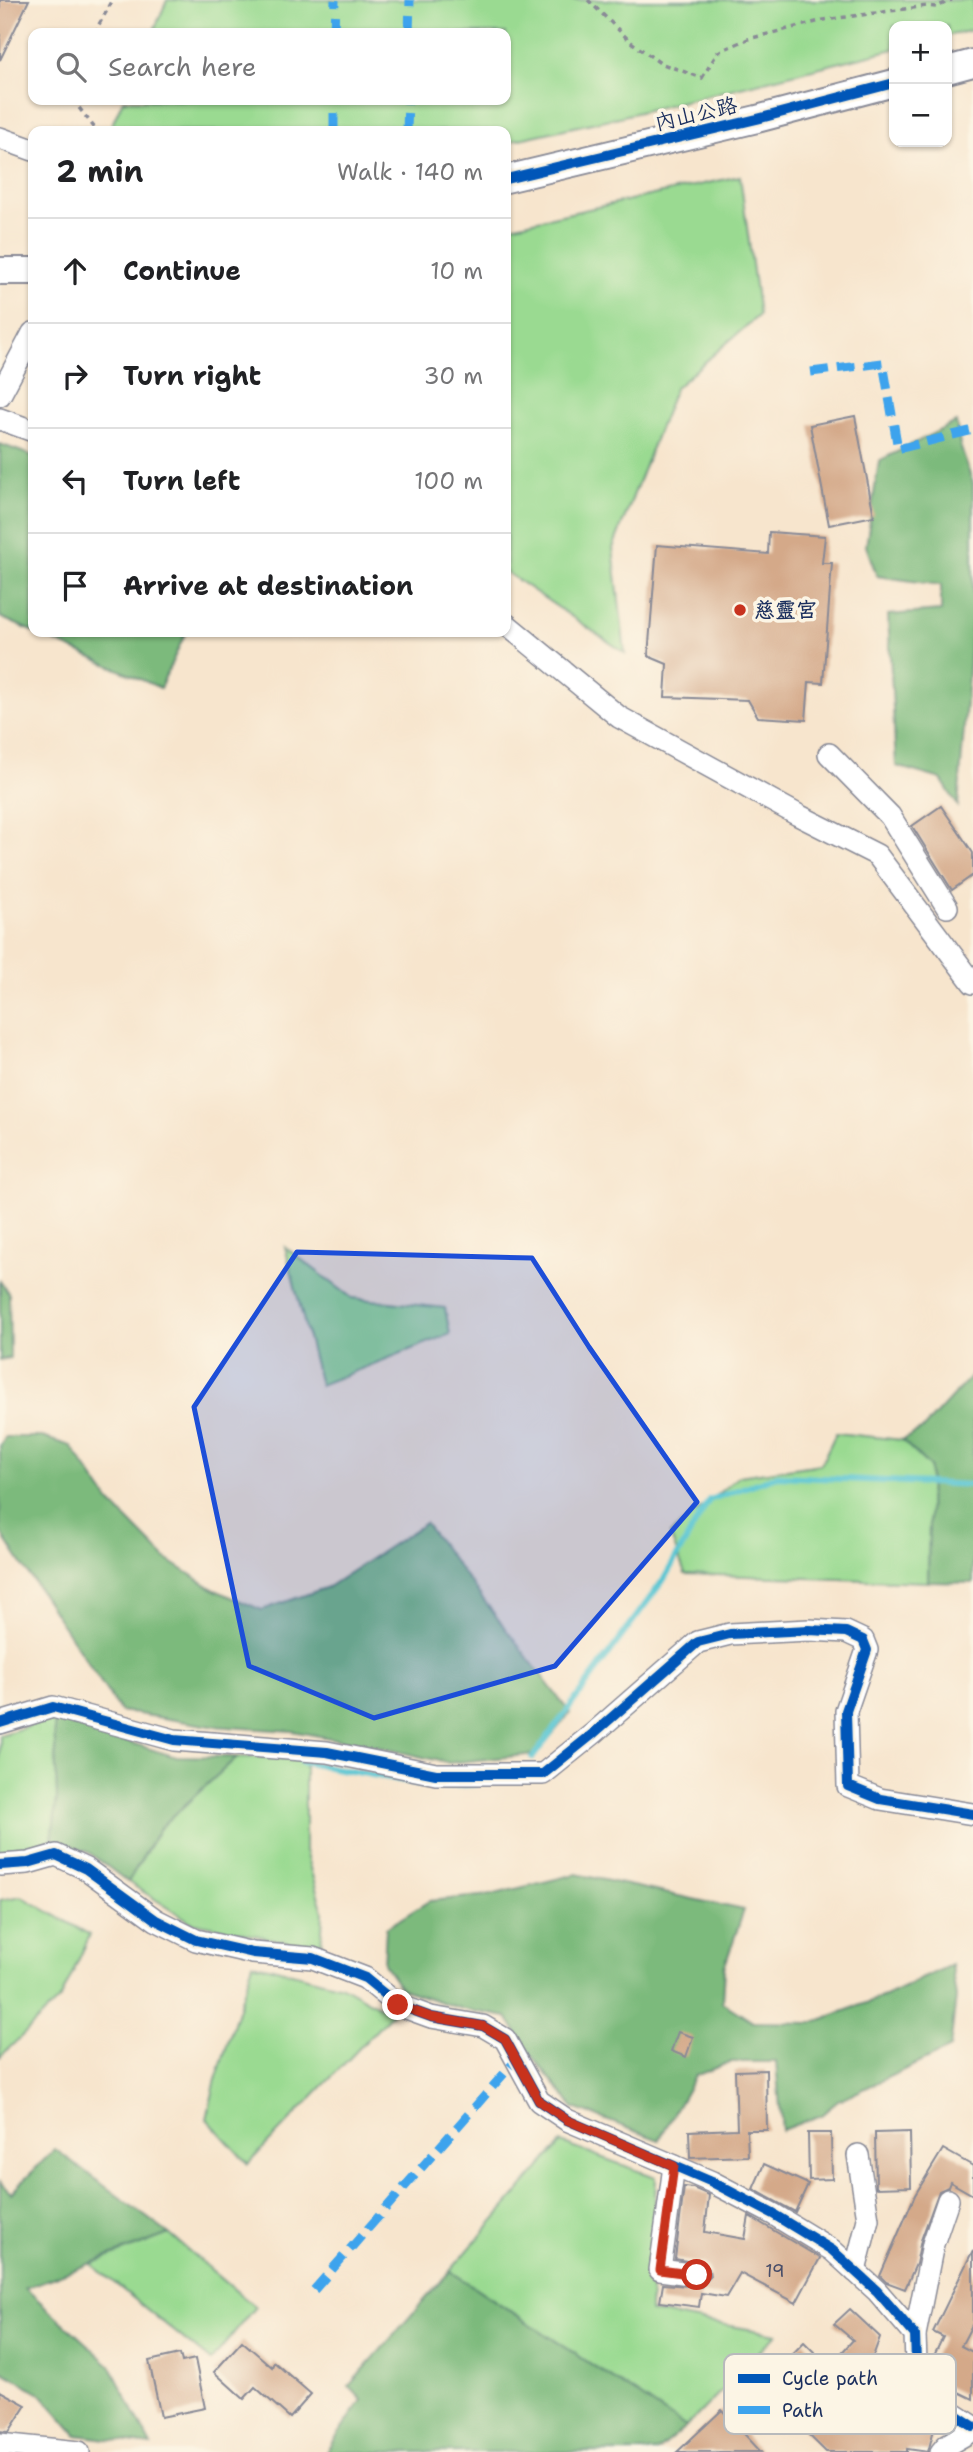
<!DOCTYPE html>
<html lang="en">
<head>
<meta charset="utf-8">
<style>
	body { margin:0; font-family:"Shantell Sans","LXGW WenKai TC",sans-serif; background:#f6f6f6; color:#202124 }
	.controls { position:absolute; right:21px; top:21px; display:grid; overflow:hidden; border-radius:14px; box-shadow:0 2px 5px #0004 }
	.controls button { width:63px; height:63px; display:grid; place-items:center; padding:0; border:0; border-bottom:2px solid #e0e0e0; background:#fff; color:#202124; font:35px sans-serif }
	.stop { position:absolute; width:21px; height:21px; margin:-16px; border:5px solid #c8321e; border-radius:50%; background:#fff }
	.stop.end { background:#c8321e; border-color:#fff; box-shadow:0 2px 7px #0008 }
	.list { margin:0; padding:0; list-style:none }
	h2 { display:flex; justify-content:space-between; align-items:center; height:91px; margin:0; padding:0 28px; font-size:30px }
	h2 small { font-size:23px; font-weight:400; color:#757577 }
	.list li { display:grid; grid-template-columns:46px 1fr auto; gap:21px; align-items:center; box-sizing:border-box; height:105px; padding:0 28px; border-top:2px solid #e0e0e0 }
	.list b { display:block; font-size:26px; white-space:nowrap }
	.list em { font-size:23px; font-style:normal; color:#757577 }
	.icon { flex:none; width:38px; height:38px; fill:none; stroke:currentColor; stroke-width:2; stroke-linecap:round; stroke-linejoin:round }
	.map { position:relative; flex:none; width:973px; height:2452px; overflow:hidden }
	.search { position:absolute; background:#fff; box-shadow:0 2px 5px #0004; left:28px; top:28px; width:483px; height:77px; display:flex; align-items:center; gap:18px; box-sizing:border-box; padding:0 24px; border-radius:14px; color:#757577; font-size:26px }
	.panel { position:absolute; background:#fff; box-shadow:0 2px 5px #0004; left:28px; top:126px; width:483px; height:511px; border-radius:14px }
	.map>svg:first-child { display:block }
	.green { fill:#9ada91; stroke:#5a8478; stroke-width:2 }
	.forest { fill:#7bba7b; stroke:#4b746c; stroke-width:2 }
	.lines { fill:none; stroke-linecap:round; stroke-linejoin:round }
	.stream { stroke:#5ac6d3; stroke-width:6 }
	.building { fill:#d4a989 }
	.minor-casing { stroke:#898a96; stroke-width:24 }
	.major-casing { stroke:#898a96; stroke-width:30 }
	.path { stroke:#898a96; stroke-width:3.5; stroke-dasharray:5 5; stroke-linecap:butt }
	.minor { stroke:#fff; stroke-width:21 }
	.major { stroke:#fff; stroke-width:26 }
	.quiet { stroke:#3da3ed; stroke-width:9; stroke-dasharray:18 9; stroke-linecap:butt }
	.cycleway-casing { stroke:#fcf5e5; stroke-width:15 }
	.cycleway { stroke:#0057b8; stroke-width:10 }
	.route { stroke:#c8321e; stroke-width:9 }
	.marked { fill:#1d4ed8; fill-opacity:0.2; stroke:#1d4ed8; stroke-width:5; stroke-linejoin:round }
	.poi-dot { fill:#c8321e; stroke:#fcf5e5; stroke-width:2.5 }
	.labels { text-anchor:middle; stroke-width:7; stroke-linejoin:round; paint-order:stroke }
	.number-label { font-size:18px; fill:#494e69 }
	.street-label { font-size:21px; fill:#1b2f5e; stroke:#fcf5e5 }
	.poi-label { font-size:21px; font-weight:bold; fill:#1b2f5e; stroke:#fcf5e5; text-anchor:start }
	.key { fill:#fcf5e5; stroke:#b8babc; stroke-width:2 }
	.key-label { font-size:19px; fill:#1b2f5e }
</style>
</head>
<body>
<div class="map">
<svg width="973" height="2452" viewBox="0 0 973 2452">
	<rect width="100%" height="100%" fill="#fcf5e5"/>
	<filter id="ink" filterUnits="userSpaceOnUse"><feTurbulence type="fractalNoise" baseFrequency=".0143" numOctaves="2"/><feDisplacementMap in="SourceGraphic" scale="14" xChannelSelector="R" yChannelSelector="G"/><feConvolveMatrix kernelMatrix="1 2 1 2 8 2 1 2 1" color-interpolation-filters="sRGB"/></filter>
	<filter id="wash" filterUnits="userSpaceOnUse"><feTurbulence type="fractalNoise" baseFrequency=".00686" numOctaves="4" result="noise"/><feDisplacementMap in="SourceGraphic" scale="28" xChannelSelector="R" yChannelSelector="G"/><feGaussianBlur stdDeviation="1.57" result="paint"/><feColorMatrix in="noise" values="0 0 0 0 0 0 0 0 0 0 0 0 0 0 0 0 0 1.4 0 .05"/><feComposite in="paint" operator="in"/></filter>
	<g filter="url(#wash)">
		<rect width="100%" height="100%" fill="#f7e5cd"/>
		<!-- green -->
		<g class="green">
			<path d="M167 0H973V30L947 36V26H894V49L619 117 506 142V131H109L123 100H506V33H153Z"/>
			<path d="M740 176 759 315 675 388 613 548 625 653 506 572V227Z"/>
			<path d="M285 1247 352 1298 445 1308 450 1334 320 1385Z"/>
			<path d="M836 1433 902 1440 930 1467 928 1582 685 1574 670 1534 739 1476 821 1464Z"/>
			<path d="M54 1718 57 1797 52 1840 0 1852V1735Z"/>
			<path d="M237 1757 305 1758V1851L323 1912 321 1949 191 1922 128 1882 160 1828Z"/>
			<path d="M21 1896 90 1935 61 1998 0 2057V1900Z"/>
			<path d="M253 1963 342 1986 392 2014 248 2164 207 2119 215 2083Z"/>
			<path d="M561 2143 656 2177 650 2312 777 2334 686 2427 450 2271Z"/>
			<path d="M169 2234 255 2307 211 2361 91 2264Z"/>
		</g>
		<!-- forest -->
		<g class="forest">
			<path d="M956 422 960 445 973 484V611L958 806 941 779 896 766 888 615 941 611V585L877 576 866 546 879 461Z"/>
			<path d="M0 444 33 456V632H186L160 688 0 617Z"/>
			<path d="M0 1281 9 1294 10 1358 0 1360Z"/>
			<path d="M973 1374V1583L928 1582 930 1467 902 1440 923 1429Z"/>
			<path d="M5 1437H42L71 1446 110 1502 166 1559 215 1590 262 1610 328 1587 425 1523 570 1713 536 1754 449 1763 373 1746 292 1731 211 1726 120 1711 0 1531V1446Z"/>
			<path d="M54 1718 172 1756 237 1757 160 1828 128 1882 88 1852 52 1840 57 1797Z"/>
			<path d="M576 1874 744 1910 724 1968 722 2002 753 2022 812 2023 885 1996 951 1965 956 1997 950 2048 838 2101 821 2115 782 2130 776 2062H730L695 2076 659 2140 574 2108 533 2058 507 2017 462 2009 401 1989 384 1964 386 1928 429 1901 491 1895Z"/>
			<path d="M55 2149 169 2234 25 2288 110 2365 151 2445 77 2435 40 2393 0 2370V2183L11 2193Z"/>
			<path d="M450 2271 686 2427 656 2452H326L362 2400 349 2386Z"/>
		</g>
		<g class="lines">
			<!-- stream -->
			<g class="stream">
				<path d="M533 1757 664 1579 709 1500 777 1476 973 1485"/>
				<path d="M301 1762 439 1787 475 1784"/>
			</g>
		</g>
		<g id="blocks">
			<!-- building -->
			<g class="building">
				<path d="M0 0H29L0 60Z"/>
				<path d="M855 416 874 516 829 525 810 425Z"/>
				<path d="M769 532 825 536 822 563H832L823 683 809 682 806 720 758 717 748 700 665 697 667 664 648 656 657 545 768 554Z"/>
				<path d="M941 806 973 853V875L952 890 912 826Z"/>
				<path d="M678 2032 693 2037 686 2057 671 2051Z"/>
				<path d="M766 2070 767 2130H747L748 2156 690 2158 689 2131 737 2129 735 2071Z"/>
				<path d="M910 2132 911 2187 876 2188 875 2133Z"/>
				<path d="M808 2133H831L832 2179 809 2180Z"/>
				<path d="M943 2149 973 2166V2195L950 2182 948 2187 939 2191 921 2240 916 2264 905 2289 886 2282 880 2276 915 2195Z"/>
				<path d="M764 2164 808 2184 795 2212 753 2189Z"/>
				<path d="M684 2187 693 2188 709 2195 705 2232 745 2239 749 2216 820 2258 796 2303 740 2273 726 2297 701 2293 699 2307 660 2302 663 2284 701 2287 710 2277 709 2269 704 2264 675 2259Z"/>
				<path d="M973 2250V2323L961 2346 973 2352V2399L944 2385 942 2381 946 2371 933 2366 931 2362 943 2337 933 2332Z"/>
				<path d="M850 2309 880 2337 859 2395 930 2413 937 2418 928 2452 907 2449V2452H826L754 2381 774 2361 780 2367 804 2342 829 2367 853 2340 834 2324Z"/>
				<path d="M242 2341 272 2367 274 2362 311 2394 290 2418 255 2387 244 2399 214 2372Z"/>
				<path d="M180 2354 182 2362 195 2359 205 2408 161 2417 149 2361Z"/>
				<path d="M0 2391 26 2405 9 2432 0 2431Z"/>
				<path d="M722 2410 761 2452H677L706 2425Z"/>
			</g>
		</g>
	</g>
	<g filter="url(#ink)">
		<use href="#blocks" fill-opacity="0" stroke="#898a96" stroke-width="2"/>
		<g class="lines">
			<!-- minor casing -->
			<g class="minor-casing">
				<g id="minor">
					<path d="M0 138 33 150"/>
					<path d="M0 395 33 333"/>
					<path d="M0 419 33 431"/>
					<path d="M506 624 619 717 798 815 877 855 973 983"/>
					<path d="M829 754 890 816 947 907"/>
					<path d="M0 1723 53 1707 174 1740 327 1752 436 1774H543L594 1733 698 1642 730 1634 809 1630 846 1632 863 1640 867 1650 846 1711 848 1786 880 1799 973 1814"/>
					<path d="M0 1865 28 1863 56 1855 86 1869 156 1920 196 1940 253 1953 313 1958 365 1978 398 2005 431 2017 483 2026 505 2039 539 2101 567 2120 712 2182 773 2214 832 2250 877 2291 915 2335 916 2362 939 2404 973 2426"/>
					<path d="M674 2166 660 2270 697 2275"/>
					<path d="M855 2271 868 2219 858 2155"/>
					<path d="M915 2335 933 2244 948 2200"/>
					<path d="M0 2444 79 2452"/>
					<path d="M941 2452 947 2445 973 2430"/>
				</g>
			</g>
			<!-- major casing -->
			<g class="major-casing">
				<g id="major">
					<path d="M947 70 973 63"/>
					<path d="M506 179 757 119 894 83"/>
					<path d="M0 271H33"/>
				</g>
			</g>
			<!-- path -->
			<g class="path">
				<path d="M588 0 631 42 660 63 702 78 718 52 748 39 824 20 927 6 936 7 952 0"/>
				<path d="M94 33 113 0"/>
				<path d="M73 100 97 131"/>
			</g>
			<!-- minor -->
			<use href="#minor" class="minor"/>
			<!-- major -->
			<use href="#major" class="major"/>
			<!-- quiet -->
			<g class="quiet">
				<path d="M334 33 335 0"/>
				<path d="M409 33 410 0"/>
				<path d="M334 131V100"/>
				<path d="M407 131 408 100"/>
				<path d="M811 372 883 363 898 449 973 430"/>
				<path d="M314 2290 516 2060"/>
			</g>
			<!-- cycleway casing -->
			<g class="cycleway-casing">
				<g id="cycleway">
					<path d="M506 179 757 119 894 83"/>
					<path d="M0 1723 53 1707 174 1740 327 1752 436 1774H543L594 1733 698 1642 730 1634 809 1630 846 1632 863 1640 867 1650 846 1711 848 1786 880 1799 973 1814"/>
					<path d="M0 1865 28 1863 56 1855 86 1869 156 1920 196 1940 253 1953 313 1958 365 1978 398 2005 431 2017 483 2026 505 2039 539 2101 567 2120 712 2182 773 2214 832 2250 877 2291 915 2335 916 2362 939 2404 973 2426"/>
				</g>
			</g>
			<!-- cycleway -->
			<use href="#cycleway" class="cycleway"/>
		</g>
	</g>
	<g class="lines" filter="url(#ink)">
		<!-- route -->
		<path class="route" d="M398 2005 431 2017 483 2026 505 2039 539 2101 567 2120 674 2166 660 2270 697 2275"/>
	</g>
	<!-- marked area -->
	<path class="marked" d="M297 1252 532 1258 589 1347 697 1502 555 1666 374 1718 249 1666 194 1407Z"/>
	<!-- markers -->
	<circle class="poi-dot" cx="740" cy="610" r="7"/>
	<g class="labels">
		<!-- number labels -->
		<g class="number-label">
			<text x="775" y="2277">19</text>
		</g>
		<!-- street labels -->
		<g class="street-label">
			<text transform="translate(696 114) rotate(-13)" y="7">內山公路</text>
		</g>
		<!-- poi labels -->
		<g class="poi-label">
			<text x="754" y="617">慈靈宮</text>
		</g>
	</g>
	<!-- legend -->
	<rect x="724" y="2354" width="232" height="80" rx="10" class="key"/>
	<rect x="738" y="2374" width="32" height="9" fill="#0057b8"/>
	<rect x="738" y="2406" width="32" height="8" fill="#3da3ed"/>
	<g class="key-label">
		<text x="782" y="2385">Cycle path</text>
		<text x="782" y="2417">Path</text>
	</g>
</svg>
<div class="controls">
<button>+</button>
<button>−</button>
</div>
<div class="stop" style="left:697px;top:2275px"></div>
<div class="stop end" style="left:398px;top:2005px"></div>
<div class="search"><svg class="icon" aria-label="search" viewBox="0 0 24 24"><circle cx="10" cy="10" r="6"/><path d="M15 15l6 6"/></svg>Search here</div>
<section class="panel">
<h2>2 min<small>Walk · 140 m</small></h2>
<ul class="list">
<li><svg class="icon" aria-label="ahead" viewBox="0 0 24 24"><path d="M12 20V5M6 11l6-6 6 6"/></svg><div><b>Continue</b></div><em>10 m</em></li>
<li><svg class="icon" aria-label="right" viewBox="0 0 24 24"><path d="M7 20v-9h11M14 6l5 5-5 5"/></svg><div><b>Turn right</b></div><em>30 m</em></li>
<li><svg class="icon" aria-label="left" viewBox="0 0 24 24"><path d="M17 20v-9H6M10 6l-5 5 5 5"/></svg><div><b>Turn left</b></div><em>100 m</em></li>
<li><svg class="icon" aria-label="arrive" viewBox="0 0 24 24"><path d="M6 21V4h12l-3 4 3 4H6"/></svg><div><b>Arrive at destination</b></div></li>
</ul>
</section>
</div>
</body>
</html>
